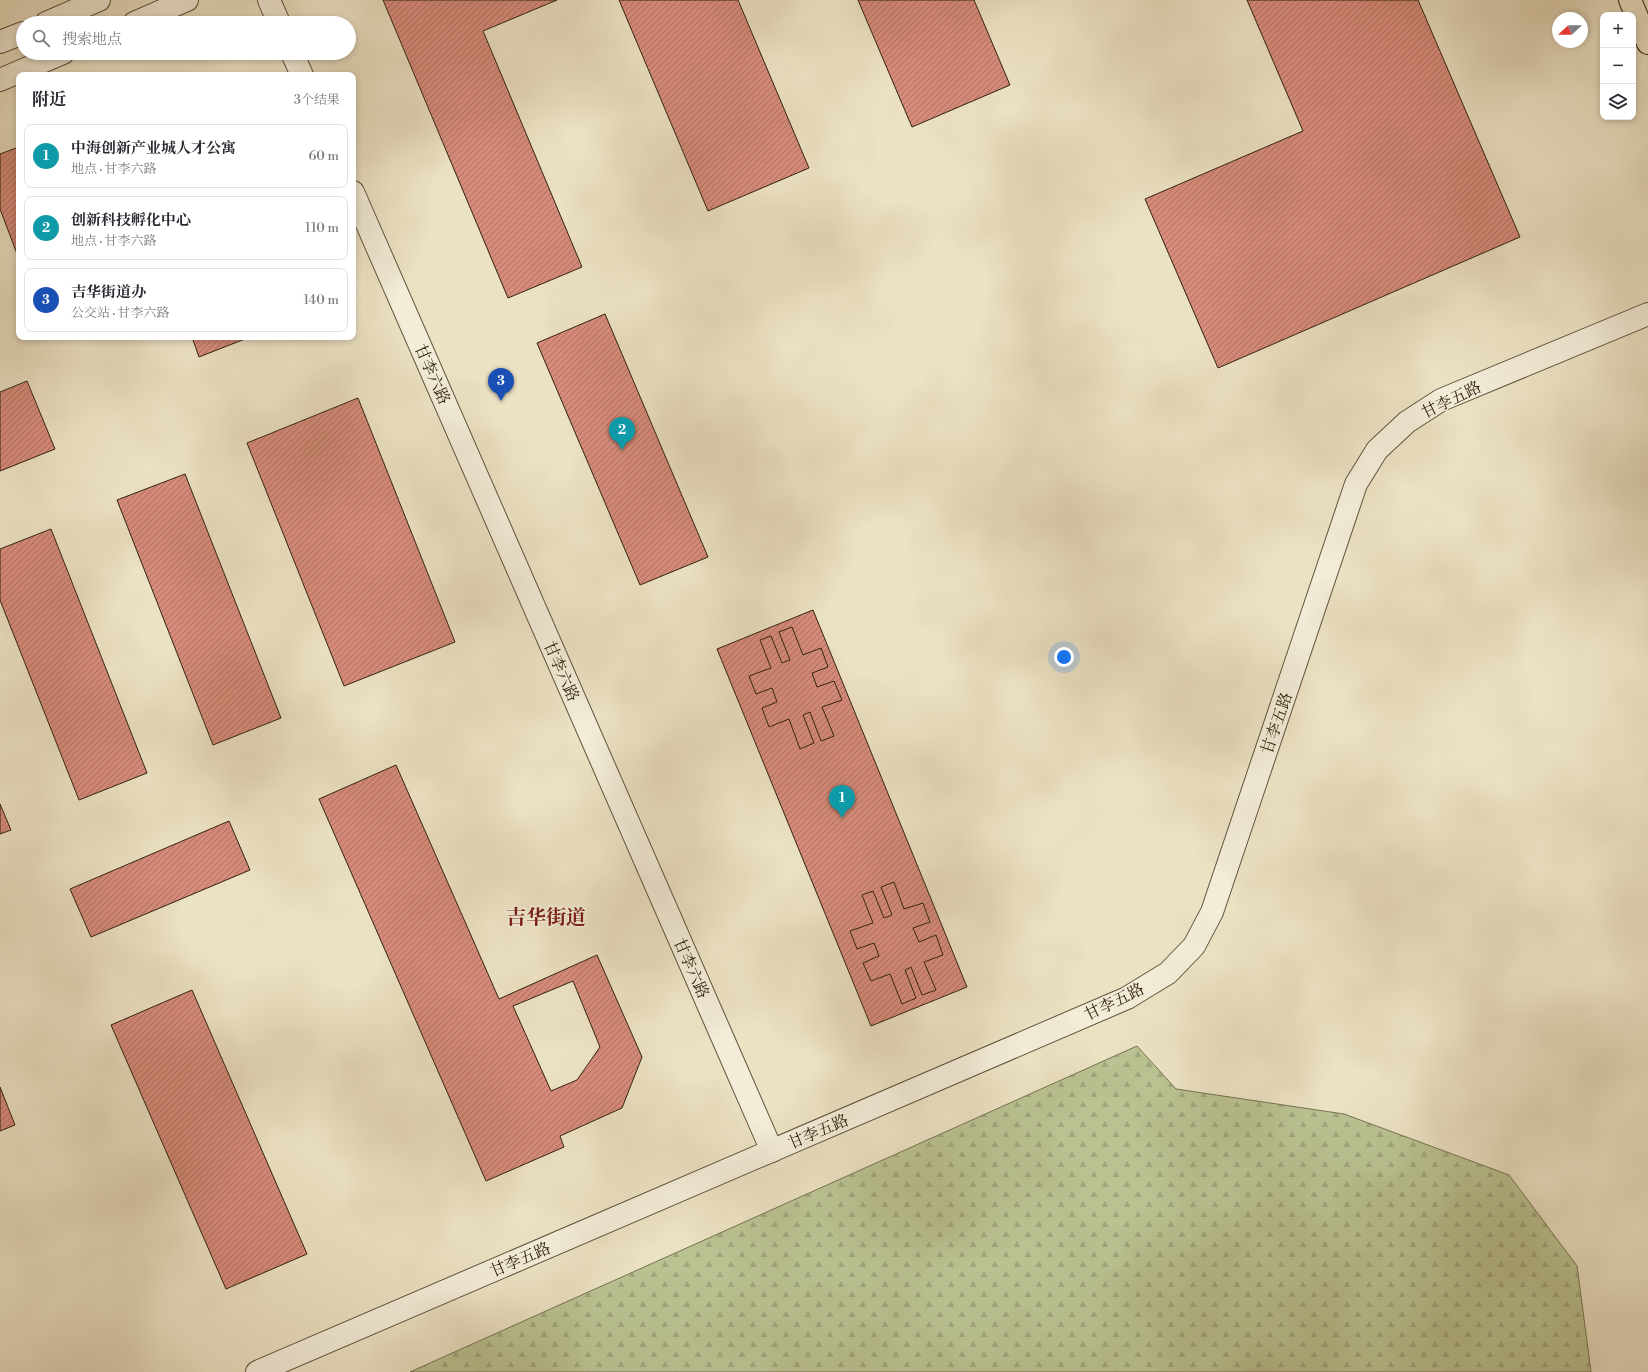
<!DOCTYPE html>
<html lang="zh">
<head>
<meta charset="utf-8">
<style>
	body { margin:0; font-family:"Libre Bodoni","Noto Serif SC",serif; background:#f7f7f7; color:#2b2b33 }
	.controls { position:absolute; right:12px; top:12px; display:grid; overflow:hidden; border-radius:8px; box-shadow:0 2px 6px #0003 }
	.controls button { width:36px; height:36px; display:grid; place-items:center; padding:0; border:0; border-bottom:1px solid #e1e1e2; background:#fff; color:#2b2b33; font:20px sans-serif }
	.compass { position:absolute; left:1552px; top:12px; width:36px; height:36px; border-radius:50%; background:#fff; box-shadow:0 2px 6px #0003; rotate:248deg }
	.you { position:absolute; left:1064px; top:657px; width:14px; height:14px; margin:-10px; border:3px solid #fff; border-radius:50%; background:#1a73e8; box-shadow:0 0 0 6px #1a73e833 }
	.badge { display:grid; place-items:center; width:26px; height:26px; border-radius:50%; background:#0f766e; color:#fff; font-size:13px; font-weight:700 }
	.pin { position:absolute; translate:-50% -33px; filter:drop-shadow(0 1px 2px #0008) }
	.pin::after { content:''; position:absolute; top:21px; width:14px; height:12px; background:inherit; clip-path:polygon(0 0,100% 0,50% 100%) }
	.list { margin:0; padding:0; list-style:none }
	h2 { display:flex; justify-content:space-between; align-items:center; height:52px; margin:0; padding:0 16px; font-size:17px }
	h2 small { font-size:13px; font-weight:400; color:#7c7c81 }
	.list li { display:grid; grid-template-columns:26px 1fr auto; gap:12px; align-items:center; box-sizing:border-box; height:64px; margin:0 8px 8px; padding:0 8px; border:1px solid #e1e1e2; border-radius:8px }
	.list b { display:block; font-size:15px; white-space:nowrap }
	.list p { margin:0; font-size:13px; white-space:nowrap; color:#7c7c81 }
	.list em { font-size:13px; font-style:normal; color:#7c7c81 }
	.icon { flex:none; width:22px; height:22px; fill:none; stroke:currentColor; stroke-width:2; stroke-linecap:round; stroke-linejoin:round }
	.map { position:relative; flex:none; width:1648px; height:1372px; overflow:hidden }
	.search { position:absolute; background:#fff; box-shadow:0 2px 6px #0003; left:16px; top:16px; width:340px; height:44px; display:flex; align-items:center; gap:10px; box-sizing:border-box; padding:0 14px; border-radius:22px; color:#7c7c81; font-size:15px }
	.panel { position:absolute; background:#fff; box-shadow:0 2px 6px #0003; left:16px; top:72px; width:340px; height:268px; border-radius:8px }
	.map>svg:first-child { display:block }
	.forest { fill:url(#forest-firs); stroke:#757250 }
	.building { fill:url(#building-hatch); stroke:#30220f; fill-rule:evenodd }
	.lines { fill:none; stroke-linecap:round; stroke-linejoin:round }
	.minor-casing { stroke:#5f523c; stroke-width:24 }
	.major-casing { stroke:#30220f; stroke-width:24 }
	.minor { stroke:#f2ecd8; stroke-width:22 }
	.major { stroke:#ebe1c3; stroke-width:22 }
	.labels { text-anchor:middle; stroke-width:3; stroke-linejoin:round; paint-order:stroke }
	.street-label { font-size:16px; fill:#30220f; stroke:#f2ecd8 }
	.district-label { font-size:20px; font-weight:bold; fill:#7a1f14; stroke:#f2ecd8 }
</style>
</head>
<body>
<div class="map">
<svg width="1648" height="1372" viewBox="0 0 1648 1372">
	<defs>
		<pattern id="forest-firs" width="22" height="20" patternUnits="userSpaceOnUse"><rect width="22" height="20" fill="#bac292"/><path d="M5 1l3.5 6h-7zM16 11l3.5 6h-7z" fill="#a0a67d"/></pattern>
		<pattern id="building-hatch" width="6" height="6" patternUnits="userSpaceOnUse"><rect width="6" height="6" fill="#d78b7b"/><path d="M-1 1l2-2M0 6l6-6M5 7l2-2" fill="none" stroke="#af7163"/></pattern>
	</defs>
	<rect width="100%" height="100%" fill="#ebe1c3"/>
	<filter id="stains"><feTurbulence type="fractalNoise" baseFrequency=".005" numOctaves="4"/><feColorMatrix values="0 0 0 0 .2 0 0 0 0 .09 0 0 0 0 .02 0 0 0 .5 -.17"/></filter>
	<radialGradient id="worn" r=".72"><stop offset=".6" stop-color="#630" stop-opacity="0"/><stop offset="1" stop-color="#630" stop-opacity=".3"/></radialGradient>
	<!-- forest -->
	<path class="forest" d="M1137 1046 1176 1089 1344 1114 1509 1175 1577 1266 1591 1372H410Z"/>
	<!-- building -->
	<g class="building">
		<path d="M383 0H557L483 31 582 267 508 298Z"/>
		<path d="M619 0H738L809 168 708 211Z"/>
		<path d="M858 0H974L1010 85 912 127Z"/>
		<path d="M1247 0H1418L1520 237 1218 368 1145 199 1303 131Z"/>
		<path d="M19 147V259L0 209V154Z"/>
		<path d="M605 314 708 557 640 585 537 343Z"/>
		<path d="M192 337H250L199 357Z"/>
		<path d="M27 381 55 449 0 471V392Z"/>
		<path d="M358 398 455 642 344 686 247 443Z"/>
		<path d="M185 474 281 718 213 745 117 500Z"/>
		<path d="M51 529 147 773 79 800 0 600V549Z"/>
		<path d="M813 610 967 987 871 1026 717 649Z"/>
		<path d="M792 627 803 655 821 648 828 667 812 673 817 687 834 681 842 700 822 707 834 736 821 741 810 712 803 715 814 743 800 749 789 719 769 727 762 708 777 702 772 688 756 694 749 676 771 668 760 640 771 636 782 663 790 660 779 632Z"/>
		<path d="M396 765 499 999 597 955 642 1057 622 1108 560 1136 564 1147 486 1181 319 799ZM573 981 600 1047 577 1080 551 1091 513 1006Z"/>
		<path d="M0 804 11 830 0 834Z"/>
		<path d="M229 821 250 870 91 937 70 889Z"/>
		<path d="M894 882 904 909 923 903 930 922 913 928 919 942 936 935 943 955 924 962 936 990 922 995 911 967 905 970 916 998 902 1004 890 974 871 981 863 963 879 956 874 943 857 949 850 931 873 923 862 895 873 891 884 918 892 915 881 887Z"/>
		<path d="M192 990 307 1254 226 1289 111 1025Z"/>
		<path d="M0 1087 15 1125 0 1131Z"/>
	</g>
	<g class="lines">
		<!-- minor casing -->
		<g class="minor-casing">
			<g id="minor">
				<path d="M269 0 279 23"/>
				<path d="M46 23 99 0"/>
				<path d="M134 23 187 0"/>
				<path d="M0 42 23 33"/>
				<path d="M292 53 302 75"/>
				<path d="M0 80 63 53"/>
				<path d="M353 192 772 1151"/>
				<path d="M257 1372 1127 998 1168 973 1194 946 1212 912 1356 484 1377 450 1407 422 1441 400 1648 314"/>
			</g>
		</g>
		<!-- major casing -->
		<g class="major-casing">
			<path id="major" d="M1630 0 1648 43"/>
		</g>
		<!-- minor -->
		<use href="#minor" class="minor"/>
		<!-- major -->
		<use href="#major" class="major"/>
	</g>
	<g class="labels">
		<!-- street labels -->
		<g class="street-label">
			<text transform="translate(433 374) rotate(66)" y="6">甘李六路</text>
			<text transform="translate(1451 399) rotate(-26)" y="6">甘李五路</text>
			<text transform="translate(562 671) rotate(66)" y="6">甘李六路</text>
			<text transform="translate(1276 723) rotate(-71)" y="6">甘李五路</text>
			<text transform="translate(692 968) rotate(66)" y="6">甘李六路</text>
			<text transform="translate(1114 1001) rotate(-26)" y="6">甘李五路</text>
			<text transform="translate(818 1131) rotate(-23)" y="6">甘李五路</text>
			<text transform="translate(520 1259) rotate(-23)" y="6">甘李五路</text>
		</g>
		<!-- district labels -->
		<g class="district-label">
			<text x="546" y="924">吉华街道</text>
		</g>
	</g>
	<rect width="100%" height="100%" filter="url(#stains)"/>
	<rect width="100%" height="100%" fill="url(#worn)"/>
</svg>
<div class="controls">
<button>+</button>
<button>−</button>
<button><svg class="icon" aria-label="layers" viewBox="0 0 24 24"><path d="M12 4l9 5-9 5-9-5zM3 14l9 5 9-5"/></svg></button>
</div>
<svg class="compass" viewBox="-18 -18 36 36"><path d="M0-13l5 13h-10z" fill="#e53935"/><path d="M0 13l5-13h-10z" fill="#7c7c81"/></svg>
<div class="you"></div>
<div class="pin badge" style="left:842px;top:818px;background:#0f9aa8">1</div>
<div class="pin badge" style="left:622px;top:450px;background:#0f9aa8">2</div>
<div class="pin badge" style="left:501px;top:401px;background:#1a4fb4">3</div>
<div class="search"><svg class="icon" aria-label="search" viewBox="0 0 24 24"><circle cx="10" cy="10" r="6"/><path d="M15 15l6 6"/></svg>搜索地点</div>
<section class="panel">
<h2>附近<small>3个结果</small></h2>
<ul class="list">
<li><span class="badge" style="background:#0f9aa8">1</span><div><b>中海创新产业城人才公寓</b><p>地点 · 甘李六路</p></div><em>60 m</em></li>
<li><span class="badge" style="background:#0f9aa8">2</span><div><b>创新科技孵化中心</b><p>地点 · 甘李六路</p></div><em>110 m</em></li>
<li><span class="badge" style="background:#1a4fb4">3</span><div><b>吉华街道办</b><p>公交站 · 甘李六路</p></div><em>140 m</em></li>
</ul>
</section>
</div>
</body>
</html>
